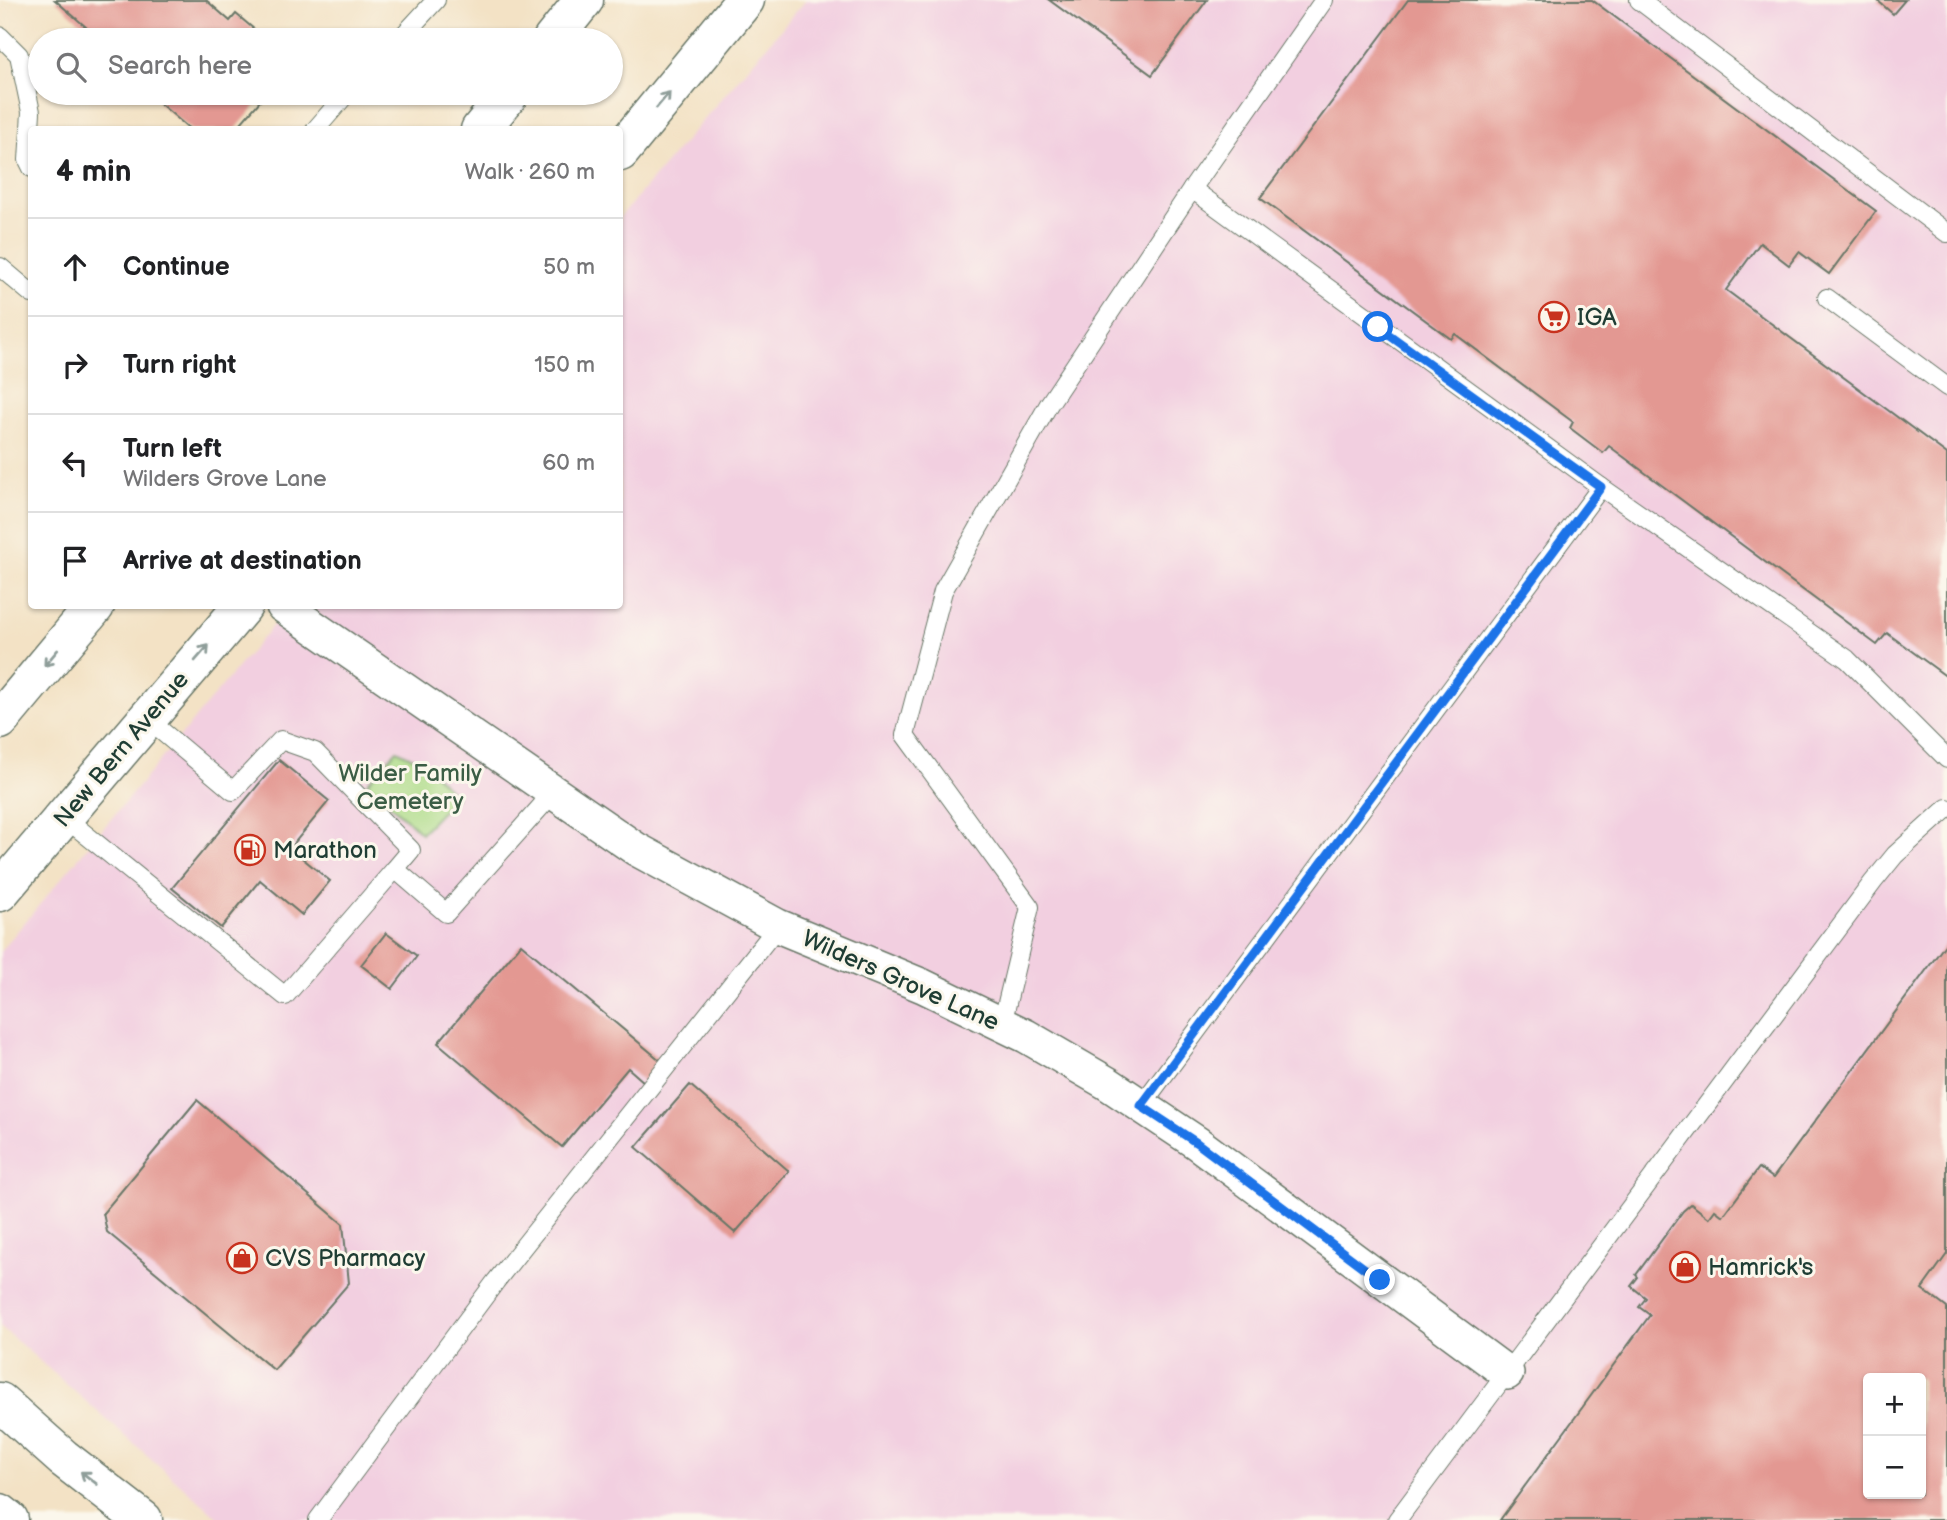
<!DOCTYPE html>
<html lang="en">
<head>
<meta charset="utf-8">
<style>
	body { margin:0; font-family:"Balsamiq Sans",sans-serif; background:#f2f2f2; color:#202124 }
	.controls { position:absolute; right:21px; bottom:21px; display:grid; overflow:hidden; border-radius:7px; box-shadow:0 2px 5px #0004 }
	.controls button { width:63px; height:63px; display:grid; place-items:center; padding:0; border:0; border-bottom:2px solid #e0e0e0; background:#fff; color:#202124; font:35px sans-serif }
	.stop { position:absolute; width:21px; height:21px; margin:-16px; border:5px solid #1a73e8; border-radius:50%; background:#fff }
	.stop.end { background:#1a73e8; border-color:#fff; box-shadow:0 2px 7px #0008 }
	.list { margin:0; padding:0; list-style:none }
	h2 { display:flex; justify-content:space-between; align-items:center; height:91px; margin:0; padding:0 28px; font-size:30px }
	h2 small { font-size:23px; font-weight:400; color:#757577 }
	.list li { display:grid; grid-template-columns:46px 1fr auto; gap:21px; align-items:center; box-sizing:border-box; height:98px; padding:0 28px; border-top:2px solid #e0e0e0 }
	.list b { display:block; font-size:26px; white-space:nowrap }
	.list p { margin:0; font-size:23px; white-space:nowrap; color:#757577 }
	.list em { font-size:23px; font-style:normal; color:#757577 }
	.icon { flex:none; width:38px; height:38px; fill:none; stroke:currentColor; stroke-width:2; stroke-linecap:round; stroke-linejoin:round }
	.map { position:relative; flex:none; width:1947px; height:1520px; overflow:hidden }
	.search { position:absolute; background:#fff; box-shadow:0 2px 5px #0004; left:28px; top:28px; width:595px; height:77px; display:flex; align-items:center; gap:18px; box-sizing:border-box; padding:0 24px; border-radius:38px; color:#757577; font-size:26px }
	.panel { position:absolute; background:#fff; box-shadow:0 2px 5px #0004; left:28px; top:126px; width:595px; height:483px; border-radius:7px }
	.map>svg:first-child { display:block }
	.built { fill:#f2cfe0; fill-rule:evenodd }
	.green { fill:#addb88; stroke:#668c5e; stroke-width:2 }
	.building { fill:#e39892; fill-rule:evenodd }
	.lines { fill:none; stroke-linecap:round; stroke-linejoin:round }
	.service-casing { stroke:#697767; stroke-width:20 }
	.minor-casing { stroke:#697767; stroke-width:36 }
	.primary-casing { stroke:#697767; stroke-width:41 }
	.service { stroke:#fff; stroke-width:18 }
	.minor { stroke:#fff; stroke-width:33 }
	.primary { stroke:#fff; stroke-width:38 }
	.oneway { stroke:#8f9e9a }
	.route { stroke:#1a73e8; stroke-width:9 }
	.labels { text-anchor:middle; stroke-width:6; stroke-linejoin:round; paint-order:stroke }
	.poi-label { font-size:24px; fill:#1f3d34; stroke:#fbf7ec; text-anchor:start }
	.street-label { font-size:24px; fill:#1f3d34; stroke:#fbf7ec }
	.park-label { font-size:24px; fill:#3b5d45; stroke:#fbf7ec }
</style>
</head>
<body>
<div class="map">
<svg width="1947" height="1520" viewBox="0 0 1947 1520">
	<rect width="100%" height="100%" fill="#fbf7ec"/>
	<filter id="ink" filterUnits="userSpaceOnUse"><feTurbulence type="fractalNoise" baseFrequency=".0143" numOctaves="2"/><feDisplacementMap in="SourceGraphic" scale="14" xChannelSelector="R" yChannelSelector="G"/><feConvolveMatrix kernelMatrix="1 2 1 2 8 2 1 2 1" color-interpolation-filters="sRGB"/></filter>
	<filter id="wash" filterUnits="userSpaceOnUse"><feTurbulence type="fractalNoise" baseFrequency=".00686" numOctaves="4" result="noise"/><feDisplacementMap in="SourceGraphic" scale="28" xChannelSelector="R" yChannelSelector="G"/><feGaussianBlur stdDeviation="1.57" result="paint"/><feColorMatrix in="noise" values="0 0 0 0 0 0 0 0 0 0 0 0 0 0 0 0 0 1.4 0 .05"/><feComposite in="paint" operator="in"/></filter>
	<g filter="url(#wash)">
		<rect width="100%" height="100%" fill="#f3e2c5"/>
		<!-- built -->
		<path class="built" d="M806 0H1947V1520H221L0 1326V952L289 606H620V217ZM1868 1378H1921V1494H1868Z"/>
		<!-- green -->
		<path class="green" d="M397 750 425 764 456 797 421 833 367 783Z"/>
		<g id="blocks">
			<!-- building -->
			<g class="building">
				<path d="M55 0H206L230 21 236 14 267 40H101Z"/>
				<path d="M1049 0H1207L1152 75Z"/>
				<path d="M1408 0H1592L1876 211 1829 274 1799 252 1789 265 1760 243 1726 290 1947 454V677L1887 633 1877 645 1609 446 1603 453 1570 428 1573 422 1455 334 1451 339 1260 198Z"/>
				<path d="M1877 0H1905L1893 14Z"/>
				<path d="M162 93H267L235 130H191L158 102 164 95Z"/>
				<path d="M279 760 329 801 290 848 330 881 302 915 260 880 221 928 172 888Z"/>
				<path d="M386 933 417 956 392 989 361 965Z"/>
				<path d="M1947 942V1254L1922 1289 1947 1308V1520H1500L1650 1315 1639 1307 1646 1298 1631 1286 1638 1277 1636 1275 1683 1211 1691 1204 1709 1218 1715 1210 1723 1216 1759 1168 1773 1178ZM1868 1378H1921V1494H1868Z"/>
				<path d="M521 944 661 1061 644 1082 628 1068 562 1147 438 1043Z"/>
				<path d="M690 1085 789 1171 735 1233 636 1147Z"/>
				<path d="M197 1100 343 1224 349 1283 274 1370 107 1232 103 1213Z"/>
			</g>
		</g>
	</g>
	<g filter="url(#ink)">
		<use href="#blocks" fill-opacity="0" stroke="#697767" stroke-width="2"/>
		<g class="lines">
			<!-- service casing -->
			<g class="service-casing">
				<g id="service">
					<path d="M1639 0 1947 233"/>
					<path d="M0 36 19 55 31 112 28 160 32 168"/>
					<path d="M399 40 436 0"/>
					<path d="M315 130 347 93"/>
					<path d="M1192 189 1324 0"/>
					<path d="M0 267 32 294"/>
					<path d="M1827 298 1947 387"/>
					<path d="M146 718 233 791 281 740 315 752 411 850 395 869"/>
					<path d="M64 817 285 996 395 869 446 913 553 793"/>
					<path d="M1002 1024 1030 907 905 735 943 591 1049 404 1192 189 1601 487 1847 659 1947 759"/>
					<path d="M1141 1106 1601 487"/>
					<path d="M318 1520 496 1281 778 926"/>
					<path d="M1397 1520 1873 882 1895 855 1947 808"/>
				</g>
			</g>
			<!-- minor casing -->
			<g class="minor-casing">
				<path id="minor" d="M283 606 636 849 778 926 923 986 1026 1036 1107 1083 1197 1143 1507 1373"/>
			</g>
			<!-- primary casing -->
			<g class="primary-casing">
				<g id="primary">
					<path d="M552 40 584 0"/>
					<path d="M480 130 510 93"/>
					<path d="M620 152 745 0"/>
					<path d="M0 720 95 606"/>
					<path d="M0 892 243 606"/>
					<path d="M0 1402 63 1458 143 1520"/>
					<path d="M0 1513 9 1520"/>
				</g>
			</g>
			<!-- service -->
			<use href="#service" class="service"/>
			<!-- minor -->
			<use href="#minor" class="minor"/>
			<!-- primary -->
			<use href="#primary" class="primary"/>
		</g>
		<!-- one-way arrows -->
		<defs><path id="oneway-shaft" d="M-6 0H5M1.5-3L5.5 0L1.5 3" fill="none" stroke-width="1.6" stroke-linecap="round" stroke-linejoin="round" transform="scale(1.75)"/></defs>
		<g class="oneway">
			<use href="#oneway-shaft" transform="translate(663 100) rotate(-50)"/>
			<use href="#oneway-shaft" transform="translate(202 653) rotate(-49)"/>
			<use href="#oneway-shaft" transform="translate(51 658) rotate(130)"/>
			<use href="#oneway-shaft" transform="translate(89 1478) rotate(-142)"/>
		</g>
	</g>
	<g class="lines" filter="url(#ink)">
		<!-- route -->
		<path class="route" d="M1378 327 1601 487 1141 1106 1197 1143 1380 1280"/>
	</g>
	<!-- icons -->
	<defs>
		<g id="supermarket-ring" transform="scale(1.575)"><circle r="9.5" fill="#fbf7ec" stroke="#c8321e" stroke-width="1.5"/><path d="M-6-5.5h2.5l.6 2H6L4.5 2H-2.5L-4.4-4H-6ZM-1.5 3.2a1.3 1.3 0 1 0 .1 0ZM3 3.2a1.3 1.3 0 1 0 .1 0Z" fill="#c8321e"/></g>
		<g id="fuel-ring" transform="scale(1.575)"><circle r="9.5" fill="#fbf7ec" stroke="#c8321e" stroke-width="1.5"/><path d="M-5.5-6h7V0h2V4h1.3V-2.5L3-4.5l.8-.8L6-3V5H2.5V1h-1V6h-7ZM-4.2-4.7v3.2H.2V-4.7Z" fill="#c8321e"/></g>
		<g id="shop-ring" transform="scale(1.575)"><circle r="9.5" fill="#fbf7ec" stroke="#c8321e" stroke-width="1.5"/><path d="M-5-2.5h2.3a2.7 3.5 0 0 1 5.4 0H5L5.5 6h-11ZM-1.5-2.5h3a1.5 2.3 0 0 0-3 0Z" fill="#c8321e"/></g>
	</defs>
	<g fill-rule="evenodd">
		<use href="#supermarket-ring" x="1554" y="317"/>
		<use href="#fuel-ring" x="250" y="850"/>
		<use href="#shop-ring" x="242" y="1258"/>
		<use href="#shop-ring" x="1685" y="1267"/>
	</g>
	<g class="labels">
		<!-- poi labels -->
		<g class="poi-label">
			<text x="1577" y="325">IGA</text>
			<text x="273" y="858">Marathon</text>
			<text x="265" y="1266">CVS Pharmacy</text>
			<text x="1708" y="1275">Hamrick's</text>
		</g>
		<!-- street labels -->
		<g class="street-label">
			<text transform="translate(121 749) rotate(-50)" y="8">New Bern Avenue</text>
			<text transform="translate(901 980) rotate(24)" y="8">Wilders Grove Lane</text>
		</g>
		<!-- park labels -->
		<g class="park-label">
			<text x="410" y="781">Wilder Family<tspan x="410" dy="28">Cemetery</tspan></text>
		</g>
	</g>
</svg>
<div class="controls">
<button>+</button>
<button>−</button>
</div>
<div class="stop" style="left:1378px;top:327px"></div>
<div class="stop end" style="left:1380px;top:1280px"></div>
<div class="search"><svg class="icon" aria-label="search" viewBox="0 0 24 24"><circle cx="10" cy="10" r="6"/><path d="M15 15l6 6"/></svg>Search here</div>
<section class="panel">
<h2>4 min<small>Walk · 260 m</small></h2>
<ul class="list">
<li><svg class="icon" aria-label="ahead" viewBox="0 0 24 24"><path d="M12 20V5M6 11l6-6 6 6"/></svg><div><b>Continue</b></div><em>50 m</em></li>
<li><svg class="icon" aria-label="right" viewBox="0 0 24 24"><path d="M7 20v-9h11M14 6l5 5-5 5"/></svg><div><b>Turn right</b></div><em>150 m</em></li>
<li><svg class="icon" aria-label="left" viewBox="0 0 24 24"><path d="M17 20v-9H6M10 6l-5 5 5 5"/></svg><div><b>Turn left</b><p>Wilders Grove Lane</p></div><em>60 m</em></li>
<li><svg class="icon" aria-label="arrive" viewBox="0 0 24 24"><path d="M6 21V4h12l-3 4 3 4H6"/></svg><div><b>Arrive at destination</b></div></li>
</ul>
</section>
</div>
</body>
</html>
